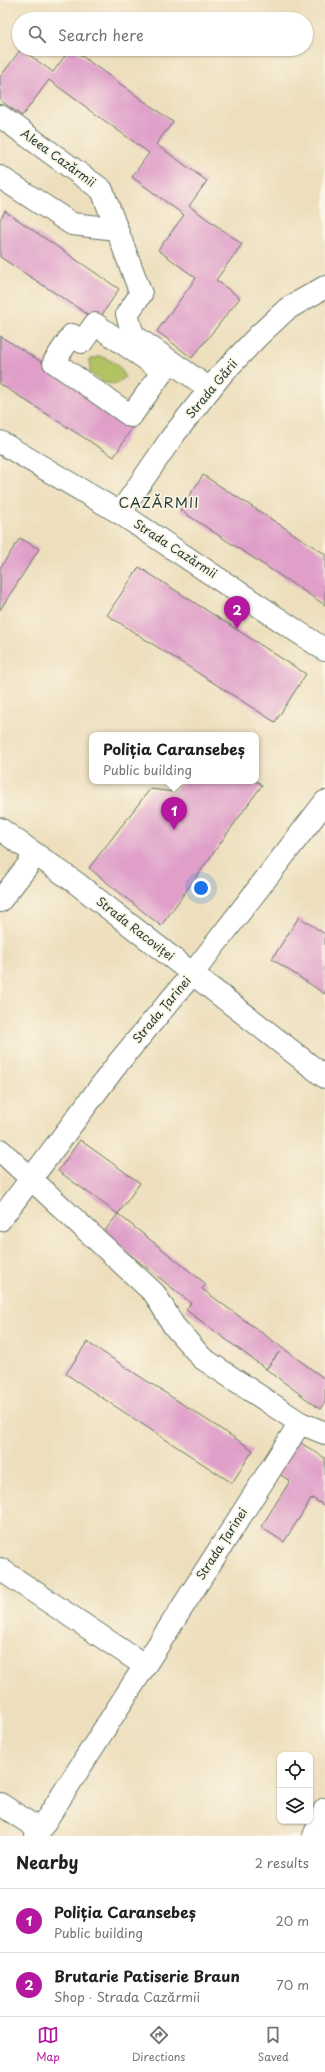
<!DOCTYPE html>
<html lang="en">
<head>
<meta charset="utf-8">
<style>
	body { margin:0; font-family:"Playpen Sans",sans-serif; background:#f2f2f2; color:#202124 }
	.controls { position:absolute; right:12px; bottom:12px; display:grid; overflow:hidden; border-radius:8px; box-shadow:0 1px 3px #0004 }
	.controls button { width:36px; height:36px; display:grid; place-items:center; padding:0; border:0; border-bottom:1px solid #e0e0e0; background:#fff; color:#202124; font:20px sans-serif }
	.you { position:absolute; left:201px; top:888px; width:14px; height:14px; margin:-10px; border:3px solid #fff; border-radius:50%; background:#1a73e8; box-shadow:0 0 0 6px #1a73e833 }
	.badge { display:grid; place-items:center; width:26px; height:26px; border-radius:50%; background:#b5179e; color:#fff; font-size:13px; font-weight:700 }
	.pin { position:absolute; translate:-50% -33px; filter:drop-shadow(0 1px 2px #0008) }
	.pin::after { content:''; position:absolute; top:21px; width:14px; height:12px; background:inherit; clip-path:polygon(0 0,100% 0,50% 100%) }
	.popup { position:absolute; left:89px; top:732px; width:170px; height:52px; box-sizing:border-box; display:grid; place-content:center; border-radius:8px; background:#fff; filter:drop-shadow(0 1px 3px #0005); font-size:13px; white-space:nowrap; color:#757577 }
	.popup b { font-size:15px; color:#202124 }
	.popup::after { content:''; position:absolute; left:50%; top:100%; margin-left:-8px; border:8px solid transparent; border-top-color:#fff }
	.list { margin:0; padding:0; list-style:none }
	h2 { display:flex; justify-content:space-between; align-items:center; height:52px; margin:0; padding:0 16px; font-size:17px }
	h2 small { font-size:13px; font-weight:400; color:#757577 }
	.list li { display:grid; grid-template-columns:26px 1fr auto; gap:12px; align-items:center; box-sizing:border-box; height:64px; padding:0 16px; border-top:1px solid #e0e0e0 }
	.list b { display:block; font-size:15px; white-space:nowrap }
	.list p { margin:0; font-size:13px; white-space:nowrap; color:#757577 }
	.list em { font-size:13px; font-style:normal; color:#757577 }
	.icon { flex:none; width:22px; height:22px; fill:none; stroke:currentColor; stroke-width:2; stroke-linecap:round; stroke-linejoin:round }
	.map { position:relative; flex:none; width:325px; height:1836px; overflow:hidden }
	.search { position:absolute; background:#fff; box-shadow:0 1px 3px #0004; left:12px; right:12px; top:12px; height:44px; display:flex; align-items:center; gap:10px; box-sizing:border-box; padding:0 14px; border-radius:22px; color:#757577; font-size:15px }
	.sheet { height:180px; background:#fff }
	nav { display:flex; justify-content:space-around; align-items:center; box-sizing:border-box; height:56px; border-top:1px solid #e0e0e0; background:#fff; font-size:11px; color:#757577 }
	nav a { display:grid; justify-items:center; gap:2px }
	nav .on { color:#b5179e }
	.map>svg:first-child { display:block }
	.green { fill:#b3c264; stroke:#69804c }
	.building { fill:#df9fc9 }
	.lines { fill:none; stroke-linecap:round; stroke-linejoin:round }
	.minor-casing { stroke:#677664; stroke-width:24 }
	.minor { stroke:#fff; stroke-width:22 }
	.labels { text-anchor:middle; stroke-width:3.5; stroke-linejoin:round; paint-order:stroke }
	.street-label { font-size:12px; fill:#1f3d34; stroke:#fcf5e5 }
	.quarter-label { font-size:14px; letter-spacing:1px; fill:#1f3d34; stroke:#fcf5e5 }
</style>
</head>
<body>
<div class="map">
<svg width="325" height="1836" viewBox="0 0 325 1836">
	<rect width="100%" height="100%" fill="#fcf5e5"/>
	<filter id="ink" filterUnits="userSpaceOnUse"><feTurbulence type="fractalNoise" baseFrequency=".025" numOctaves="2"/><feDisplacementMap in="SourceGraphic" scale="8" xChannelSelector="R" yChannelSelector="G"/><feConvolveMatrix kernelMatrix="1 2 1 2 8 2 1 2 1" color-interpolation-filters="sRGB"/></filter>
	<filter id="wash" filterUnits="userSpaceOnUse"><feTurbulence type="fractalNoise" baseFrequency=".012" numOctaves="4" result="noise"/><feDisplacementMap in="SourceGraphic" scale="16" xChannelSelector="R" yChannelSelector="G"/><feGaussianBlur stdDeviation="0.9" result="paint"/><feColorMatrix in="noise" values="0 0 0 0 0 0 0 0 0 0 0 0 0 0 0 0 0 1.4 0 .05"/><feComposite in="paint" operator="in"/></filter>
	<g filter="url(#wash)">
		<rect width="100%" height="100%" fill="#eddfbd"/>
		<!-- green -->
		<path class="green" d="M99 356C112 360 120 364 125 377L117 384 105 383 90 373V360Z"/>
		<g id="blocks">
			<!-- building -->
			<g class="building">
				<path d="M21 49 53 72 70 49H72L173 122 156 144 207 181 189 206 242 244 216 280 240 298 192 358 157 331 196 278 158 250 184 215 132 177 149 153 49 80 22 116 0 100V77Z"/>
				<path d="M5 211 119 289 98 321 0 257V219Z"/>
				<path d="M0 336 136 421 114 457 0 384Z"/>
				<path d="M203 475 325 554V605L180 510Z"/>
				<path d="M20 538 39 549 0 610V568Z"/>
				<path d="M139 567 306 674 275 722 107 615Z"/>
				<path d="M182 781H256L262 785 161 926 89 868 150 789 174 792Z"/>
				<path d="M299 917 325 934V994L272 959Z"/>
				<path d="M80 1140 140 1183 118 1214 206 1284 202 1289 325 1379V1402L320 1409 266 1369 279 1352 266 1369 186 1310 191 1303 103 1233 118 1214 58 1171Z"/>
				<path d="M87 1342 253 1450 232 1483 66 1374Z"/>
				<path d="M296 1440 325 1458V1506L312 1498 284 1542 261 1527 290 1481 276 1472Z"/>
			</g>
		</g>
	</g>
	<g filter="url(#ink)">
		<use href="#blocks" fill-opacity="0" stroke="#677664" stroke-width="1"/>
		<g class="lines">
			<!-- minor casing -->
			<g class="minor-casing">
				<g id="minor">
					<path d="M0 116 102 190 141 294 127 314 133 335 210 389"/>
					<path d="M0 177 72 224 117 229"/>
					<path d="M95 324 163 371 131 416 54 362 72 335 82 342Z"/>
					<path d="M0 442 120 513 325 650"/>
					<path d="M120 513 172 437 221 375 258 336 287 309 325 287"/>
					<path d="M0 829 75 882 325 1077"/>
					<path d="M0 901 36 855"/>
					<path d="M0 1150 155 1294 174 1326 202 1358 300 1423 325 1433"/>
					<path d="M0 1220 118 1063 193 973 325 802"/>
					<path d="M0 1569 144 1665"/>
					<path d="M0 1804 40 1830"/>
					<path d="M36 1836 300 1423"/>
					<path d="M314 1836 325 1809"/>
				</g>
			</g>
			<!-- minor -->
			<use href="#minor" class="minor"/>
		</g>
	</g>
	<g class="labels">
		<!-- street labels -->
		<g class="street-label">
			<text transform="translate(58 158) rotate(36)" y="4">Aleea Cazărmii</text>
			<text transform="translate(212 389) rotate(-50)" y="4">Strada Gării</text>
			<text transform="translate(175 549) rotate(33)" y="4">Strada Cazărmii</text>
			<text transform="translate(135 929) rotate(38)" y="4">Strada Racoviței</text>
			<text transform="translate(162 1010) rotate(-50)" y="4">Strada Țarinei</text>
			<text transform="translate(222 1544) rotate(-57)" y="4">Strada Țarinei</text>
		</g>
		<!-- quarter labels -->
		<g class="quarter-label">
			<text x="159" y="508">CAZĂRMII</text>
		</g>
	</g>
</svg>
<div class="controls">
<button><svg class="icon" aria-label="locate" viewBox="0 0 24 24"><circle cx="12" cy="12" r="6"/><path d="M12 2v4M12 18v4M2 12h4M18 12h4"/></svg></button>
<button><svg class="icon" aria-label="layers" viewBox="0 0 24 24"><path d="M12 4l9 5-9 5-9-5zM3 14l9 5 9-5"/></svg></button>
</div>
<div class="you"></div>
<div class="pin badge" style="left:174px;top:830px">1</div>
<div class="popup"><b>Poliția Caransebeș</b>Public building</div>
<div class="pin badge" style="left:237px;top:629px">2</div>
<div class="search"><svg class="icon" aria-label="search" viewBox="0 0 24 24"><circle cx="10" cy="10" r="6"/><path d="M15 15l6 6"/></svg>Search here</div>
</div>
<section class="sheet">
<h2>Nearby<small>2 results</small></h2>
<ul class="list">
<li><span class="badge">1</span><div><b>Poliția Caransebeș</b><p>Public building</p></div><em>20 m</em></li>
<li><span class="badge">2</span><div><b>Brutarie Patiserie Braun</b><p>Shop · Strada Cazărmii</p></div><em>70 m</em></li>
</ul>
</section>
<nav>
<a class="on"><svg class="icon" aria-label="map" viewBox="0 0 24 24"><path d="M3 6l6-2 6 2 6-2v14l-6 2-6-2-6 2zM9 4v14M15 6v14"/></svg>Map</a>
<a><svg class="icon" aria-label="directions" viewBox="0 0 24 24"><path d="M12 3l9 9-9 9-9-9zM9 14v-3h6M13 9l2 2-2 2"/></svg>Directions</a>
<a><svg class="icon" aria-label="saved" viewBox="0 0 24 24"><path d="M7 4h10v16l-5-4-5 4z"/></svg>Saved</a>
</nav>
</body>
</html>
